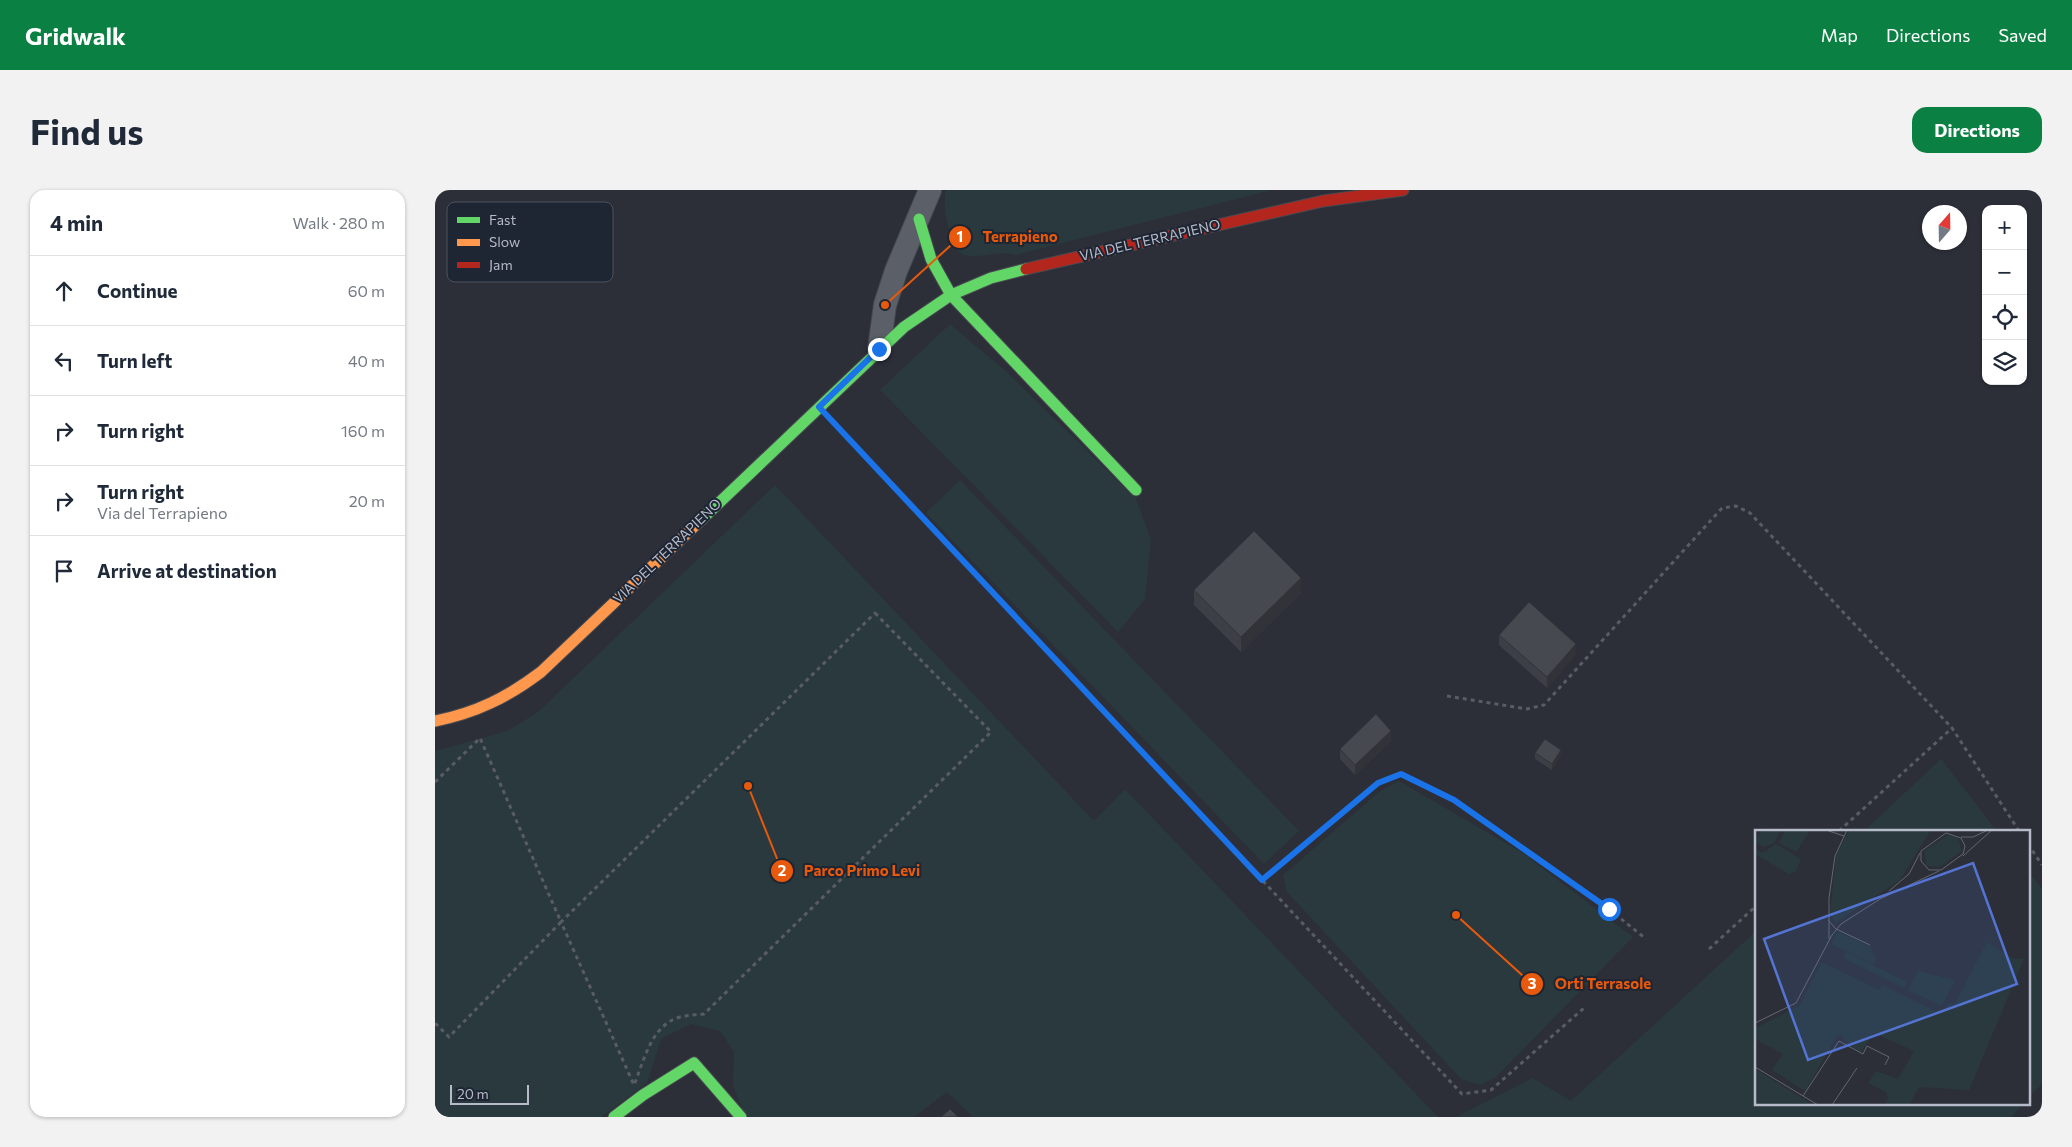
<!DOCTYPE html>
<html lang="en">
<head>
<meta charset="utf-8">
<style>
	body { margin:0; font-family:Commissioner,sans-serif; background:#f2f2f3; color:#1f2937 }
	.controls { position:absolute; right:15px; top:15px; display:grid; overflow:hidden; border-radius:10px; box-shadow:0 1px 4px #0004 }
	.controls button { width:45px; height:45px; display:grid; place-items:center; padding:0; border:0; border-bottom:1px solid #e0e1e3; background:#fff; color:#1f2937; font:25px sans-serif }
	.compass { position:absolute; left:1487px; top:15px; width:45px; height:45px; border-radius:50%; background:#fff; box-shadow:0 1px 4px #0004; rotate:20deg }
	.scale { position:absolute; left:15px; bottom:12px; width:79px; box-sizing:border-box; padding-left:5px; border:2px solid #b6bbc9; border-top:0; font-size:14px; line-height:18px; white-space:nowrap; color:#b6bbc9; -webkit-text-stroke:4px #1e2533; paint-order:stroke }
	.stop { position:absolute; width:15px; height:15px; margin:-11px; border:4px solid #1a73e8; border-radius:50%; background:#fff }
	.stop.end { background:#1a73e8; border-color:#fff; box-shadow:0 1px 5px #0008 }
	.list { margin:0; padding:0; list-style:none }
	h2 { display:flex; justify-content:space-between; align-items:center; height:65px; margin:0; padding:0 20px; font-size:21px }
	h2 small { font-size:16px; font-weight:400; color:#747a83 }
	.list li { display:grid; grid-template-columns:32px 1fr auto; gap:15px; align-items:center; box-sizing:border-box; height:70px; padding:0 20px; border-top:1px solid #e0e1e3 }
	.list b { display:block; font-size:19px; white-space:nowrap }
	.list p { margin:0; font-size:16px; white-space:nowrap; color:#747a83 }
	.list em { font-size:16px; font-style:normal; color:#747a83 }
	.icon { flex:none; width:28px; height:28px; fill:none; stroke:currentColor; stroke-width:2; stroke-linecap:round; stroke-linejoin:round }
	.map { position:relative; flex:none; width:1607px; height:927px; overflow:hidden; border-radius:15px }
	header { display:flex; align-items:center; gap:30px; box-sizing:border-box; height:70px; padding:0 25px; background:#0b8043; color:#fff }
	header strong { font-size:24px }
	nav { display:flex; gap:28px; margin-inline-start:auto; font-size:18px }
	.intro { display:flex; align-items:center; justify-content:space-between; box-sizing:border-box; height:120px; padding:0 30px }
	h1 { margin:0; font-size:35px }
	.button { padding:12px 22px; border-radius:15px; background:#0b8043; color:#fff; font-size:18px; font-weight:700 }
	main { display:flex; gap:30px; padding:0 30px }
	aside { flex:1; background:#fff; border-radius:15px; box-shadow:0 1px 4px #0004 }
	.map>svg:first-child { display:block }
	.green { fill:#29393e }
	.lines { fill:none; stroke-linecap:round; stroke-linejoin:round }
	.street-casing { stroke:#484a51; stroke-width:24 }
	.fast-casing { stroke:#484a51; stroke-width:13 }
	.slow-casing { stroke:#484a51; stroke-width:13 }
	.jam-casing { stroke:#484a51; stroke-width:13 }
	.path { stroke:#595d63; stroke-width:3; stroke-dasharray:4 4; stroke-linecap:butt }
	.street { stroke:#5b5f67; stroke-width:22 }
	.fast { stroke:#63d668; stroke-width:11 }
	.slow { stroke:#ff974d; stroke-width:11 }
	.jam { stroke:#b3261e; stroke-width:11 }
	.wall { fill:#3c3f45 }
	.shaded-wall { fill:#313338 }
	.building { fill:#464950; stroke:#313338 }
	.route { stroke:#1a73e8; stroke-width:6 }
	.labels { text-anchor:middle; stroke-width:4; stroke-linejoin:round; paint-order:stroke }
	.street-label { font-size:14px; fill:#b6bbc9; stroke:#1e2533 }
	.inset-road { fill:none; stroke:#636772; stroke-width:1 }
	.view { fill:#5374d3; fill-opacity:0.15; stroke:#5374d3; stroke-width:2.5 }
	.inset-edge { fill:none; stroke:#b6bbc9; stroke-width:2.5 }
	.key { fill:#1e2533; stroke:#4c5260; stroke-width:1 }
	.key-label { font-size:14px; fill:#b6bbc9 }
	.leader { fill:none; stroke:#e8590c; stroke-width:2 }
	.callout-dot { fill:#e8590c; stroke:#1e2533; stroke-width:2 }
	.mark-label { font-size:15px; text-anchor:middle; font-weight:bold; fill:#fff }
	.callout-label { font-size:15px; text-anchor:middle; font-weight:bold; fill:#e8590c; stroke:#1e2533; stroke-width:4; stroke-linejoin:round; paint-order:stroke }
</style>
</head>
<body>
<header>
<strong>Gridwalk</strong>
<nav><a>Map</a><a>Directions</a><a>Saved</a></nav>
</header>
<div class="intro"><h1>Find us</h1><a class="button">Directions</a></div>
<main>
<aside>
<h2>4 min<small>Walk · 280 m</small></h2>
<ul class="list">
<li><svg class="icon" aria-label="ahead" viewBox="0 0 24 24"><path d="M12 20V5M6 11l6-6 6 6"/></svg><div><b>Continue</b></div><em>60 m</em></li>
<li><svg class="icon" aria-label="left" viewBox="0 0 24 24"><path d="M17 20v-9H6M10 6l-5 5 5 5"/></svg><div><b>Turn left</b></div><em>40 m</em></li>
<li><svg class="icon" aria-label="right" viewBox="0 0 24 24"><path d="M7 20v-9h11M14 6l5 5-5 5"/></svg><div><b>Turn right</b></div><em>160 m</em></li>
<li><svg class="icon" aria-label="right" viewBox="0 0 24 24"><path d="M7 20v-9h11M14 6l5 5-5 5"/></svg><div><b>Turn right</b><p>Via del Terrapieno</p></div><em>20 m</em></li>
<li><svg class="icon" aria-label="arrive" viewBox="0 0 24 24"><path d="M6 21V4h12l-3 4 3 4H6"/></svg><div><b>Arrive at destination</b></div></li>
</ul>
</aside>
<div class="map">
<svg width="1607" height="927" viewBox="0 0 1607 927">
	<rect width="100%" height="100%" fill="#2c2f38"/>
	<!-- green -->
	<g class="green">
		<path d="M511 0H837L580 65C560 58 532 76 520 58 517 52 516 45 514 39 510 26 508 13 511 0Z"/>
		<path d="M515 134 574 184 701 309 716 350 710 409 683 442 445 200Z"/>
		<path d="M525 290 864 641 829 674 491 323Z"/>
		<path d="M340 295 659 631 690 599 1003 927H538L512 902 479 927H313L309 923 298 896 299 862 285 841 256 834 226 849 212 893 166 927H0V561L72 541 103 522Z"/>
		<path d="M1506 569 1562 641H1429Z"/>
		<path d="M964 591 1086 662 1198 747 1061 887 1045 895 1026 889 852 702 848 685 944 602Z"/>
		<path d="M1593 681 1607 699V894L1593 908Z"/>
		<path d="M1321 741V913H1589L1576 927H1021L1098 888 1136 911Z"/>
	</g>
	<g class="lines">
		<!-- street casing -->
		<g class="street-casing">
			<path id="street" d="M444 159 450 115 461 81 495 0"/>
		</g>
		<!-- fast casing -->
		<g class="fast-casing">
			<g id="fast">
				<path d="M484 29 496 69 516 105 701 300"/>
				<path d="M267 329 469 137 516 105 556 88 591 79"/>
				<path d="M179 927 208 905 259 873 306 927"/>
			</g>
		</g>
		<!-- slow casing -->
		<g class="slow-casing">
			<path id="slow" d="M0 531C41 523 73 507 106 482L267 329"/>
		</g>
		<!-- jam casing -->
		<g class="jam-casing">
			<path id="jam" d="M591 79 888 11 968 0"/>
		</g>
		<!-- path -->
		<g class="path">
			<path d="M402 235 1027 904 1056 900 1149 818"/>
			<path d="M440 423 556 542 269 824C261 825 253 825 245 827 216 835 209 871 199 895L126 732Z"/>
			<path d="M1012 506 1092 519 1109 515 1287 318 1301 316 1315 323 1517 538"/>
			<path d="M0 592 45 548 126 732 14 847 0 833"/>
			<path d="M1404 641 1517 538 1584 641"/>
			<path d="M1593 654 1607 675"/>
			<path d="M827 690 943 593 966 584 1019 610 1174 719 1211 749"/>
			<path d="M1274 759 1321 716"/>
		</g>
		<!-- street -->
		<use href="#street" class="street"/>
		<!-- fast -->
		<use href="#fast" class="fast"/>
		<!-- slow -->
		<use href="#slow" class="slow"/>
		<!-- jam -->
		<use href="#jam" class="jam"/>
	</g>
	<!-- wall -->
	<g class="wall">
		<path d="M759 400 866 403 806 462 759 415Z"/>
		<path d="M1064 445 1141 464 1112 498 1064 455Z"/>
		<path d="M956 551 920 585 905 569V559Z"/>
		<path d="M1100 563 1126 565 1117 580 1100 569Z"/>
	</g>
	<!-- shaded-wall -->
	<g class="shaded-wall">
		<path d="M866 388V403L806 462V447Z"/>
		<path d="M1141 454V464L1112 498V487Z"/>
		<path d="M956 541V551L920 585V575Z"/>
		<path d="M1126 560V565L1117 580V574Z"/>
	</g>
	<!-- building -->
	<g class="building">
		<path d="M819 341 866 388 806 447 759 400Z"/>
		<path d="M1094 412 1141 454 1112 487 1064 445Z"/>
		<path d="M941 524 956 541 920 575 905 559Z"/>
		<path d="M1110 549 1126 560 1117 574 1100 563Z"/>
		<path d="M515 919 523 927H506Z"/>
	</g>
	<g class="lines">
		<!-- route -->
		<path class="route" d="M444 159 384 217 827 690 943 593 966 584 1019 610 1174 719"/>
	</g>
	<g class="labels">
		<!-- street labels -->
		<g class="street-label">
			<text transform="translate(715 50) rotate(-13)" y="5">VIA DEL TERRAPIENO</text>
			<text transform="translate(232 361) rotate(-44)" y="5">VIA DEL TERRAPIENO</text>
		</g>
	</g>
	<!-- overview -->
	<g transform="translate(1320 640)">
		<rect width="275" height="275" fill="#2c2f38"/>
		<path d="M6 0 13 3 14 0H26L19 13 9 17 0 12ZM30 0H56L41 22 24 13ZM94 0H176L145 50 80 93 75 83 81 26ZM193 5 203 8 207 21 185 37 172 36 169 21ZM21 14 46 29 41 41 34 44 0 24V19L7 23ZM82 102 115 116 121 129 119 135 76 114ZM232 112 257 128 269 129 214 260 164 257 154 275H129L133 268 131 262 113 253 121 241 143 249 159 221 119 203 106 222 93 215 86 205 82 206 50 261 17 240 28 224 0 209V198L44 176 67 132 124 160 127 155 185 183 194 173 200 174ZM91 122 152 152 149 158 88 128ZM163 141 200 150 187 176 153 160ZM0 239 45 267 58 275H0Z" fill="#29393e"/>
		<path class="inset-road" d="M71 0 89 6M191 3 206 8 210 16 208 24 186 40H174L166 31V21ZM206 7H218L231 1M208 26 237 0M134 61 154 44 165 23M73 90 81 99 115 115M74 109V68L80 26 92 0M0 193 41 173 77 105 86 94 125 69 184 41M0 237 63 275M48 266 84 211 108 224 112 216 134 227 130 235M77 275 102 238"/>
		<path class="view" d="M218 33 262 154 53 230 9 109Z"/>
		<rect width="275" height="275" class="inset-edge"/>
	</g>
	<!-- legend -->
	<rect x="12" y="12" width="166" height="80" rx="8" class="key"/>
	<rect x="22" y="27" width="23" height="6" fill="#63d668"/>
	<rect x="22" y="49" width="23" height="7" fill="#ff974d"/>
	<rect x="22" y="72" width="23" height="6" fill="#b3261e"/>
	<g class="key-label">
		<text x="54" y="35">Fast</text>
		<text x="54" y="57">Slow</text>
		<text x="54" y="80">Jam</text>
	</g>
	<!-- callouts -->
	<path class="leader" d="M450 115L525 47M313 596L347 681M1021 725L1097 794"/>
	<g class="callout-dot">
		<circle cx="450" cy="115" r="5"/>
		<circle cx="313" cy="596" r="5"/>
		<circle cx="1021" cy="725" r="5"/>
		<circle cx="525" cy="47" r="12"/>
		<circle cx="347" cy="681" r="12"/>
		<circle cx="1097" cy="794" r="12"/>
	</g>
	<g class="mark-label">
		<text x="525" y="52">1</text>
		<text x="347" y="686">2</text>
		<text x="1097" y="799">3</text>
	</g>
	<g class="callout-label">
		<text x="585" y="52">Terrapieno</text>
		<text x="427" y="686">Parco Primo Levi</text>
		<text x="1168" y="799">Orti Terrasole</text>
	</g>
</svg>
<div class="controls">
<button>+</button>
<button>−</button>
<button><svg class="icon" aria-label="locate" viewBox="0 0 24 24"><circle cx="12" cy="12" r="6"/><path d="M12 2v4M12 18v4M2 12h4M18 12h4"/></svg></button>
<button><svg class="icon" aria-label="layers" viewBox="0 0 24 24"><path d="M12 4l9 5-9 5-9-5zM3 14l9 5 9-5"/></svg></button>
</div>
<svg class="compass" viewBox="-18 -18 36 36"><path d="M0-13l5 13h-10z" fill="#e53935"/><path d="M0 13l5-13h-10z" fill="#747a83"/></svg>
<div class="scale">20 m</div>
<div class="stop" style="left:1174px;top:719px"></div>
<div class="stop end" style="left:444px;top:159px"></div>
</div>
</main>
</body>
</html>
